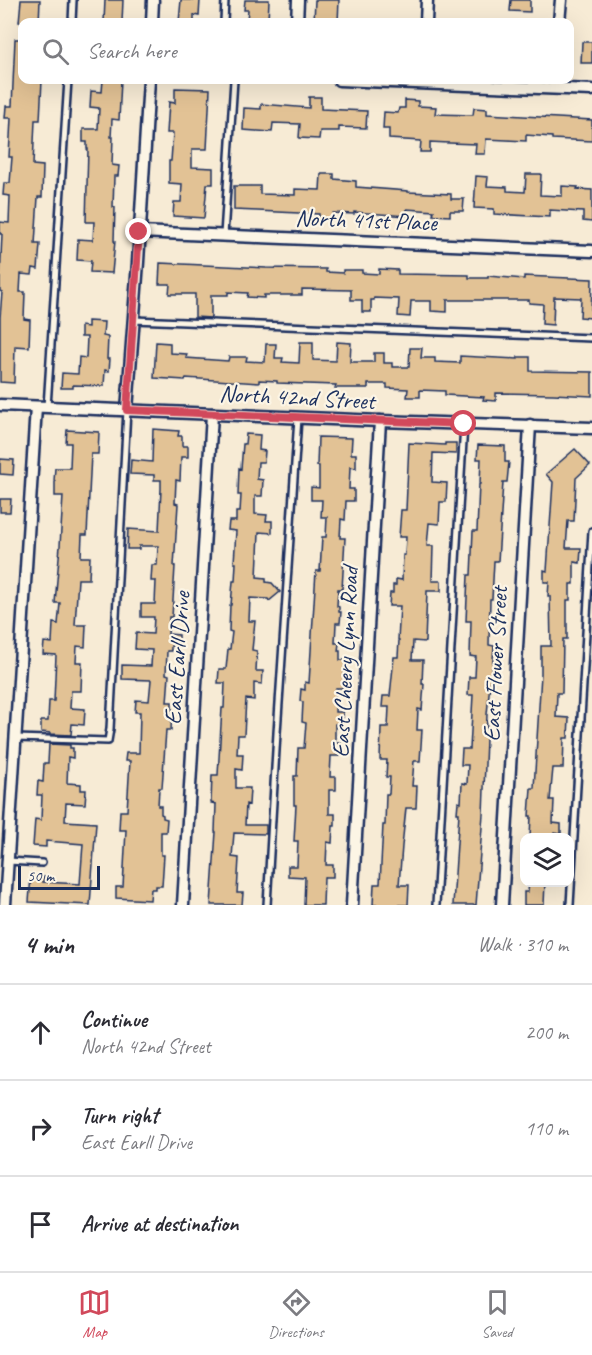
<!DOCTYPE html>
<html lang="en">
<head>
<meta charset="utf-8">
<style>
	body { margin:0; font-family:Caveat,sans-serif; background:#f2f2f3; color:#2b2b33 }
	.controls { position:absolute; right:18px; bottom:18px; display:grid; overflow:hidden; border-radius:12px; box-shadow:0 6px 24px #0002 }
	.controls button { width:54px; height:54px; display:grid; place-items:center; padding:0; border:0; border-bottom:2px solid #e1e1e2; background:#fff; color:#2b2b33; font:30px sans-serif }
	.scale { position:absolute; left:18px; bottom:15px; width:82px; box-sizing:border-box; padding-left:6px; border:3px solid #1b2f5e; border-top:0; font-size:16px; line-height:21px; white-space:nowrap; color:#1b2f5e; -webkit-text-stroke:4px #fcf5e5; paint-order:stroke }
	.stop { position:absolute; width:18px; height:18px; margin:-14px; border:4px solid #d1495b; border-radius:50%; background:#fff }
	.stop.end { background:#d1495b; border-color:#fff; box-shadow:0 2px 6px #0008 }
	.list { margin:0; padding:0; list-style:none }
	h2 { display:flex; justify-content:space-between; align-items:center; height:78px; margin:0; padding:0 24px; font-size:26px }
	h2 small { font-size:20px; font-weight:400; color:#7c7c81 }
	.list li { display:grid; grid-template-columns:39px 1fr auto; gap:18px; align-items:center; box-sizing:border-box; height:96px; padding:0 24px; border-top:2px solid #e1e1e2 }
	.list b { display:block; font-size:22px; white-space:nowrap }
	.list p { margin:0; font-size:20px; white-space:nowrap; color:#7c7c81 }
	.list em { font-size:20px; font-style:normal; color:#7c7c81 }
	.icon { flex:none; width:33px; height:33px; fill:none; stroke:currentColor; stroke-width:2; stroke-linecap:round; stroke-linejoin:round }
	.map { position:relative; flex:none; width:592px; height:905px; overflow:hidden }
	.search { position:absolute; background:#fff; box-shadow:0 6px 24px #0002; left:18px; right:18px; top:18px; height:66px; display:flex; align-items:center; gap:15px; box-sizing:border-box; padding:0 21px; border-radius:12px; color:#7c7c81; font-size:22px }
	.sheet { height:366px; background:#fff }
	nav { display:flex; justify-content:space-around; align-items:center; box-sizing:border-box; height:84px; border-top:2px solid #e1e1e2; background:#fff; font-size:16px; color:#7c7c81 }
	nav a { display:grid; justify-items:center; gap:3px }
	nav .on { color:#d1495b }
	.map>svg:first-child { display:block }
	.building { fill:#e2c295; stroke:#1b2f5e; stroke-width:1.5 }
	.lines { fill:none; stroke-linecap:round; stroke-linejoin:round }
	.lane-casing { stroke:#1b2f5e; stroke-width:10 }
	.street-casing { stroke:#1b2f5e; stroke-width:15 }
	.lane { stroke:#fcf5e5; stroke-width:5 }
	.street { stroke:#fcf5e5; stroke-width:10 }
	.route { stroke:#d1495b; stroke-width:8 }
	.labels { text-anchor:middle; stroke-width:4.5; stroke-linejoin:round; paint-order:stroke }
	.street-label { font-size:24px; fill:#1b2f5e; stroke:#fcf5e5 }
</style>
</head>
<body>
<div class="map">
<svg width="592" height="905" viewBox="0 0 592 905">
	<rect width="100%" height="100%" fill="#f7ebd5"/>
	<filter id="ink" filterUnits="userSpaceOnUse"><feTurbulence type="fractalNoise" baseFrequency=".0167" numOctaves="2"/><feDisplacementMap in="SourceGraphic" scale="12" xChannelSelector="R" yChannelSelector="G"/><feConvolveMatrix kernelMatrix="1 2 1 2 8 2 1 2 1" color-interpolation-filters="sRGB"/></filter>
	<g filter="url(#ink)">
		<!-- building -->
		<g class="building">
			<path d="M21 0H40L39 22H19Z"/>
			<path d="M105 0H123L122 22H104Z"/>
			<path d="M181 0H200L199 16 194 15V22H179Z"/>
			<path d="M245 0H269L268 21 247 20 248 10H244Z"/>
			<path d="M315 0H339L338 22H314Z"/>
			<path d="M511 0H530V12L510 11Z"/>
			<path d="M15 39H22V80H42L40 120H35L33 165 43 166 42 197H38L35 244H40L38 269 33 268 32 275 21 274 20 292H25L24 319 30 320 29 347 15 346 14 383 0 382V318L2 292 0 291V280L2 234H0V222L9 223 10 196 3 195 4 183H10L12 157H9L11 118H5L6 106H12Z"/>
			<path d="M582 42H592V63H581Z"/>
			<path d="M103 80H121L119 120 112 119 111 137H113L112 165 119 166 118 176H114L113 207H115L114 241H115L112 273 90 272 91 261 77 260 78 239 93 240 94 222H86L88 149H87V142H83V129H98L99 108 90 107 91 91 102 92Z"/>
			<path d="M175 88 210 89 207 149H192V167L213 168V184H207L204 218 173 216 174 202H181L182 184 169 183V161H171L173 133H167L169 102 175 103Z"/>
			<path d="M309 97H321V109L367 111 366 128 339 127V131H320L319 139 299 138 300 124 273 123 272 132 243 130 244 108 261 109V104L309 108Z"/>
			<path d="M405 100 418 101V106L436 107 435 114 473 115 474 108 487 109V114L592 120V141L552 139V137L526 135V141L486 139 485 154H475L476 144 449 143 430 142V152H420L421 141 389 139V129H383L384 112 398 113 399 108H405Z"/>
			<path d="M321 174H334V179L356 181V187L408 191V192L451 194V199H464L463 211H450V216L433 215 434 211 407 209V216L354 212V214L333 213V219L319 218V214L234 210V186H260V194L295 195V189L320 190Z"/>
			<path d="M526 174H541L540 195 562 196V186L578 187 577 189 592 190V222L583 221V212L550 210V217L494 214V209L474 208 476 176 488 177 487 186 507 187V191L525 192Z"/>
			<path d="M160 263 266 268 326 269V272L343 273V270H362V273L379 274V269L398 270V274L469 275V278H488V276L524 279V276L592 279 591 318 580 317 581 298 554 297 553 325 542 324 543 304 529 303V300H447V312L431 311V301H411L410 317 398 316 399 299 374 298V300H371V312H362V300H351V290L302 289V295H264V298L247 297 248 293 228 292V295H211V318L195 317V294H169L170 284H159Z"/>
			<path d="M88 321 104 322 103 336 108 337 107 359H110L109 371 105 370 104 386 73 385V388H61L62 373 78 374 79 357 86 358 87 337H81V326L88 327Z"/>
			<path d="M156 342 170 343V353L187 354 186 358 228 361 229 357H247L246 361 265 362 266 344H276L275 358H283L282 362 299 363 300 342H313V360L336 361 337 342 351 343 350 362H374V353H384V363H392V367H409L410 348H422L421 358H435V362L460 363V356L518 359V357H530V371L592 372V396L553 394 496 393V401L483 400 484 397 445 395V391L420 390V397H407L408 389 387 388V384H368V388H335L336 385 277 383V381L259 380V383L186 378 185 380 154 378Z"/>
			<path d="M153 429 179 431 178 436H182V446H188V457H181L180 481 176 480 175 503 178 504 174 566H175L172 617H169L168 634 179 635V646H171V651H167L166 674 169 675 167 702H172V710L171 730H166L162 788H159L158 806H161V814L163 815V818L167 819 166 832H161V855H164L162 886H156V889H151L150 900 116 898V887H123L126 830H119L120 811H127L130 761H125L126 753H139L140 712H135L136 700 149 701 151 680 122 679V665L151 666 152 650 135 649 136 633 153 634 154 617H141V604H155L156 581H151L152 565H157L158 546H139V549H127L128 529 159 531 161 489V480H154V475L130 474 131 460 152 462Z"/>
			<path d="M67 430 99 432 98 454H91L87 535H82L81 557H90L89 579H78L75 625H86L85 647 77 646 76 662H82L81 691H71L70 708 85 709 84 725 72 724 71 735 50 734V733L41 732V721H48L49 701H54L56 655 43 654 44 642 52 643 53 623 58 624 60 603H55L60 546 63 496H55V481H54L55 468H70L71 443H66Z"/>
			<path d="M246 434 260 435 259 450 265 451 264 462H258L257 479 263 480 262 496H255V514L267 515 266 521H272V533L259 532 257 577 266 578V582L272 583 280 592 269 601 268 599 250 598 249 621H255L252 650 257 651 256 671H263L262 684 254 683V700L246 699 244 735H238L237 754H243L242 770 236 769V788H250L249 805 246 804 245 825H266V834L234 833 232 857 239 858 237 893H243L242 905H211L216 832H215L216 804 211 803 212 775H218L222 708H224L225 683H218L219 669H226L228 649H230L232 632 229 631 230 605H231L233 581H235L236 563H234L236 531 228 530 229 521H236V512H240L241 495H238L239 468 241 469 243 444H245Z"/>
			<path d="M318 437 352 438 351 454H356V468L350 467 349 489H354V501H346L345 520 341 519 340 538H345L342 589H338L337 606 339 607V612H341L340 623H336L335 643H339L338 651H340V660H346L343 688H336L335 712H343L342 725 335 724V743H341L340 756H331L330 777H336V790H329V814H335V826H333L332 843 327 842 326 865H333V877H324L323 905H304L305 877 288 876V866H297L298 841H294L296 805H294V776H297L298 748H304L306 723 302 722 303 702 300 701 301 689 305 690V682L309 683 316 571H320L322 537H326L327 517H321L322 500H311V487L319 488V466H317Z"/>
			<path d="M409 443 445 445V443H456V454L433 453 432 482 447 483 446 502H440L439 524 429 523 427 546H433L432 581H441V591H427L425 642 413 641 412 660H423L422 684H424L422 710 418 709 417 730H422L420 761H414L412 786H417L416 808H406L402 846 399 885H409L408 905H373L374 884H380L383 825H385L386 794H389L390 777H386L387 760H380L381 727H388L389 707H382L383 696H390L394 657H398L399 640H398L400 606H389L390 593H393V585H396V579L402 580 403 555H405L406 537H399L401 510H406Z"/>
			<path d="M478 445 505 446V462H509L507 482H503L498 561H494L492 599H490L489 645 494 646 492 674 491 673 487 714 483 814 476 905H453L459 813H457L458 802 461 803 462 783 467 784 468 765H461L462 749H470L473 695H468L469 677H475L476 657 470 656 471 621H466L468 575H471L473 531H477L479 484H480L481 459H477Z"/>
			<path d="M575 449 590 465 576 478 574 521H568L566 548H581L580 563 574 562V584H570V600H567V639H563L562 693H557L556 717 569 718 568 738H564L563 768H553L550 800H554L553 823 561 824V834L554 833V837H530L531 816H529L531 788H534L541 674V646H551L550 596H548L549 582H544V570L547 571 553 482 546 474Z"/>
			<path d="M0 459 14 460 13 475 0 474Z"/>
			<path d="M0 499H11L10 512H0Z"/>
			<path d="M49 744 70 745V748H73V758L68 757 67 783 81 784V790H86L85 804 66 803 65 821 96 823 90 905 29 902 31 876 44 877 43 882 80 884 83 844 46 841V847L33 846 35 819 41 820 42 795H37L38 781 43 782 44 763H48Z"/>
			<path d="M529 882H545L544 905H524V892H528Z"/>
		</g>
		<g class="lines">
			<!-- lane casing -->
			<g class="lane-casing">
				<g id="lane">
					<path d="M72 22 73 0"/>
					<path d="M224 22 225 0"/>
					<path d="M224 235 234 80"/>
					<path d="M133 320 592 338"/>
					<path d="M47 407 68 80"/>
					<path d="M16 738 108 741 110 729 127 410"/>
					<path d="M8 861 42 863"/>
					<path d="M267 905 277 733 298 418"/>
					<path d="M436 905 464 424"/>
					<path d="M570 905 592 531"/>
				</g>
			</g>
			<!-- street casing -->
			<g class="street-casing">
				<g id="street">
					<path d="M152 22 153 0"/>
					<path d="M297 22 298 0"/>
					<path d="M426 22 427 0"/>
					<path d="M559 22 561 0"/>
					<path d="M339 80 592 90"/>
					<path d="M139 232 592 251"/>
					<path d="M0 405 380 421 592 428"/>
					<path d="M127 410 138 262 149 80"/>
					<path d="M5 905 36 407"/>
					<path d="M183 905 212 414"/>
					<path d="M352 905 380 421"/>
					<path d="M502 905 530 425"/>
				</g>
			</g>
			<!-- lane -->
			<use href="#lane" class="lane"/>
			<!-- street -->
			<use href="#street" class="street"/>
		</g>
	</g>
	<g class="lines" filter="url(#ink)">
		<!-- route -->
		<path class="route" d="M139 232 127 410 464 424"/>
	</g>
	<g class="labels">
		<!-- street labels -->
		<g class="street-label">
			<text transform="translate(366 220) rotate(2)" y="8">North 41st Place</text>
			<text transform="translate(297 397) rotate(3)" y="8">North 42nd Street</text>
			<text transform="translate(177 658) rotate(-86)" y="8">East Earll Drive</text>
			<text transform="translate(345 662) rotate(-87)" y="8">East Cheery Lynn Road</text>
			<text transform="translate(495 664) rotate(-87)" y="8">East Flower Street</text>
		</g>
	</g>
</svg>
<div class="controls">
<button><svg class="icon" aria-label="layers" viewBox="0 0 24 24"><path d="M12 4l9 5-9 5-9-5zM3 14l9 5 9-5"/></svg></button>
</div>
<div class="scale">50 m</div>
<div class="stop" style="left:464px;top:424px"></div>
<div class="stop end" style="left:139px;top:232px"></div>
<div class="search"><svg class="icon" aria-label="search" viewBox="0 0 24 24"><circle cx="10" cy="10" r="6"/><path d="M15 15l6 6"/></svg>Search here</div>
</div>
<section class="sheet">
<h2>4 min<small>Walk · 310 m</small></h2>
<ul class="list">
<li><svg class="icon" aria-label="ahead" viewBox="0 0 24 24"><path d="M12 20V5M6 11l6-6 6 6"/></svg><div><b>Continue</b><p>North 42nd Street</p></div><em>200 m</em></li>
<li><svg class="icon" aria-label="right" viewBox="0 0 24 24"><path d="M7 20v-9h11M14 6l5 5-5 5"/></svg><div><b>Turn right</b><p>East Earll Drive</p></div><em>110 m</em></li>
<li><svg class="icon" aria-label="arrive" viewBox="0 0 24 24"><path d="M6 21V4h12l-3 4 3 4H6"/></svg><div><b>Arrive at destination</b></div></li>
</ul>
</section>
<nav>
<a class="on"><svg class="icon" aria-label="map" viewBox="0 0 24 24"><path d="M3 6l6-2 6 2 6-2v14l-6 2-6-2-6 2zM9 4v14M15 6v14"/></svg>Map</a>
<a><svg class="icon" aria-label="directions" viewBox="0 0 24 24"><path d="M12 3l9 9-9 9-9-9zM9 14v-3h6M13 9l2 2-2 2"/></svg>Directions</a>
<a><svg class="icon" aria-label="saved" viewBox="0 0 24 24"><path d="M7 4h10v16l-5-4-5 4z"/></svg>Saved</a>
</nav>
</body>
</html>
